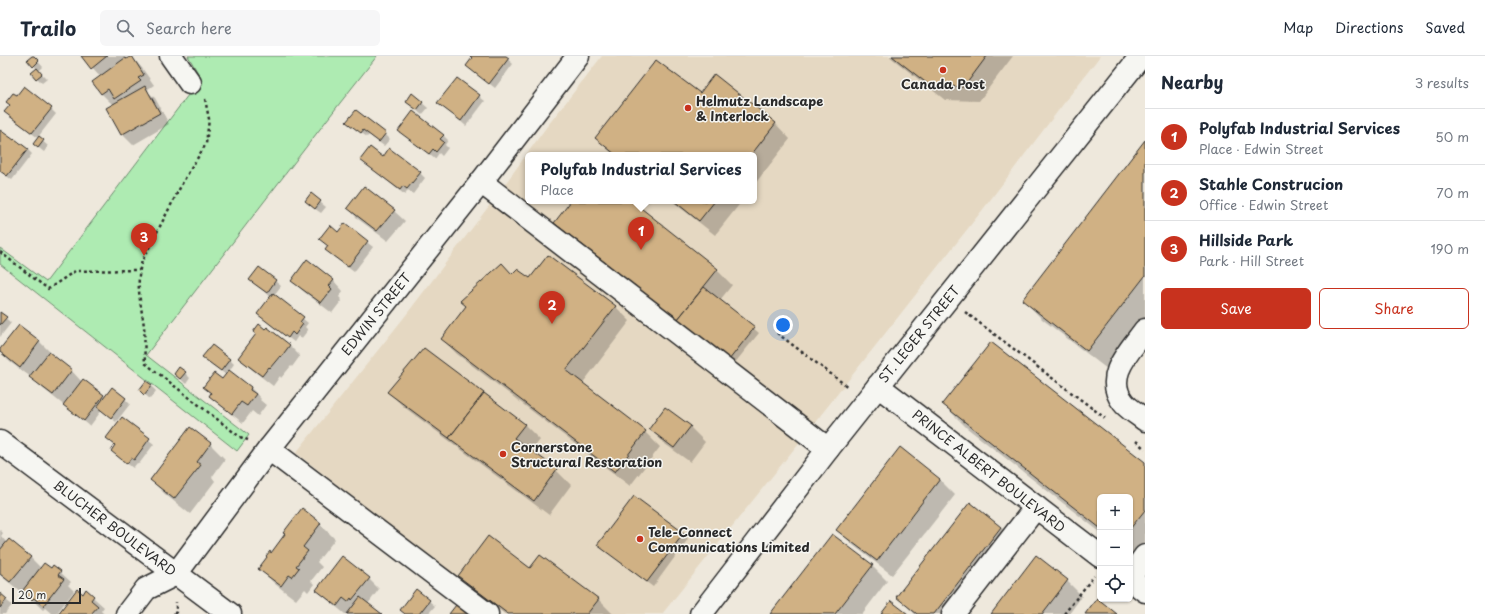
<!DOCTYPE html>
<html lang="en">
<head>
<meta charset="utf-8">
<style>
	body { margin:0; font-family:"Playpen Sans",sans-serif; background:#f6f6f7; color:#1f2937 }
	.controls { position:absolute; right:12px; bottom:12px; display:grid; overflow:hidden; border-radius:6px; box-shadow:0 1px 3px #0004 }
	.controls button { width:36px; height:36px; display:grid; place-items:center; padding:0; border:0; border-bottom:1px solid #e0e1e3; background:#fff; color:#1f2937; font:20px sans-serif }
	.scale { position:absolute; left:12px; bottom:10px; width:69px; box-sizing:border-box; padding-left:4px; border:2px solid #2b2b2b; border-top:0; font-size:11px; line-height:14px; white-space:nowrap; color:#2b2b2b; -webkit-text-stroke:3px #f6f6f2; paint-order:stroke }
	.you { position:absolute; left:783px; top:269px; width:14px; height:14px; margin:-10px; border:3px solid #fff; border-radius:50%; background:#1a73e8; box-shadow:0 0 0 6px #1a73e833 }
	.badge { display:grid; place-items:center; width:26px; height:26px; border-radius:50%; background:#c8321e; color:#fff; font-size:13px; font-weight:700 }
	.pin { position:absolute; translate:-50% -33px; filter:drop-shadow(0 1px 2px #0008) }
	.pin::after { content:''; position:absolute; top:21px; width:14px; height:12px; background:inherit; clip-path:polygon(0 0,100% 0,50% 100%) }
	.popup { position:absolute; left:525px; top:96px; width:232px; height:52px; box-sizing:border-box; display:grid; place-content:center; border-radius:6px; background:#fff; filter:drop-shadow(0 1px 3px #0005); font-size:13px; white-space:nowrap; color:#747a83 }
	.popup b { font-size:15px; color:#1f2937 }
	.popup::after { content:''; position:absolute; left:50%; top:100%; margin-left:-8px; border:8px solid transparent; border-top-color:#fff }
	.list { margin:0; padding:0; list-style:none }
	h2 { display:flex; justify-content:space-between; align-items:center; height:52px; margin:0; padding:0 16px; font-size:17px }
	h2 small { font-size:13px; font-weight:400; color:#747a83 }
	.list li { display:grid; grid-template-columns:26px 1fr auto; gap:12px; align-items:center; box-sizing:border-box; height:56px; padding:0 16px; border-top:1px solid #e0e1e3 }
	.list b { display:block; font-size:15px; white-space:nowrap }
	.list p { margin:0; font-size:13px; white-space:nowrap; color:#747a83 }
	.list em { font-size:13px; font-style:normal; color:#747a83 }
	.actions { display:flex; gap:8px; padding:12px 16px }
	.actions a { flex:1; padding:9px 0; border:1px solid #c8321e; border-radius:6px; text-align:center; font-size:14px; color:#c8321e }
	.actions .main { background:#c8321e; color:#fff }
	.icon { flex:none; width:22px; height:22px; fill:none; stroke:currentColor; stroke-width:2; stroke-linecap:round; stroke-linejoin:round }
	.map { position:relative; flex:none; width:1145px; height:558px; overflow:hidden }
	header { display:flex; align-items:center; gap:24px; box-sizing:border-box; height:56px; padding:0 20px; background:#fff; border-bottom:1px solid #e0e1e3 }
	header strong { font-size:19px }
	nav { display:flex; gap:22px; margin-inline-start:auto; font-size:14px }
	.search { width:280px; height:36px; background:#f6f6f7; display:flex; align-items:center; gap:10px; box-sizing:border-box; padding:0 14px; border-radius:6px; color:#747a83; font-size:15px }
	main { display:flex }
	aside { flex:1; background:#fff }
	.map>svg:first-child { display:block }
	.built { fill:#e5d8c2; fill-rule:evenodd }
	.green { fill:#aeebb2; stroke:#6c8b6e }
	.shadow { fill:#0003 }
	.building { fill:#d0b184; stroke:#2b2b2b }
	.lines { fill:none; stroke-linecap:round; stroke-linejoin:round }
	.minor-casing { stroke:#2b2b2b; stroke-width:25 }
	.path { stroke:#2b2b2b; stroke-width:2.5; stroke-dasharray:3 3; stroke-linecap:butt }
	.minor { stroke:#f6f6f2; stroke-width:22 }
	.poi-dot { fill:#c8321e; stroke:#f6f6f2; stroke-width:1.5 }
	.labels { text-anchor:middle; stroke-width:3; stroke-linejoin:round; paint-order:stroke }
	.poi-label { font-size:13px; font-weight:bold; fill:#2b2b2b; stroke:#f6f6f2; text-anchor:start }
	.street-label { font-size:13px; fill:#2b2b2b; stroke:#f6f6f2 }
</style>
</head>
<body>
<header>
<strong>Trailo</strong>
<div class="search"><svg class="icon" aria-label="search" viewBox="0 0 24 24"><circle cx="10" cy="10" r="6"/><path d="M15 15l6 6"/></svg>Search here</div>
<nav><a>Map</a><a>Directions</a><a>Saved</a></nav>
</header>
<main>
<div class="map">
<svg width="1145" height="558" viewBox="0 0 1145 558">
	<rect width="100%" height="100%" fill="#eee8dc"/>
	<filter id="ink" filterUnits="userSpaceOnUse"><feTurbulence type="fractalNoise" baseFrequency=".025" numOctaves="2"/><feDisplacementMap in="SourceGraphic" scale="8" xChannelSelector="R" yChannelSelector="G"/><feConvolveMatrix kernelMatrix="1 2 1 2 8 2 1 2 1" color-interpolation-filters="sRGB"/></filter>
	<g filter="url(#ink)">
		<!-- built -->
		<path class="built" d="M602 0H1100L984 152 798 388 662 558H504L296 397 406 259 489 150 545 73ZM528 99H754V145H528Z"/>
		<!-- green -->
		<path class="green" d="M188 0H377L340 47 146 299 249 379 237 395 0 208V192L46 226 201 22Z"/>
		<!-- shadow -->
		<g class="shadow">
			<path d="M33 0 43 11 39 15 47 23 42 27 37 22V13L29 4Z"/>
			<path d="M82 0H126L124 1 127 4 132 1 142 12 154 29 148 33 149 37 155 42 169 68 133 89 122 78 113 49 102 38 94 26 101 21Z"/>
			<path d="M470 0H504L513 8 495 32 467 10 473 2Z"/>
			<path d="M889 0H1013L979 45 945 44Z"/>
			<path d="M457 23 485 45 466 70 439 47Z"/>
			<path d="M413 39 428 52 422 59 407 46Z"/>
			<path d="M700 39 775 67 790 83 754 129V99H614L596 82Z"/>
			<path d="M51 53 56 58 38 81 48 90 44 96 34 88 38 82 11 61Z"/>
			<path d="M353 71 385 78 390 83 384 90 369 79 367 81Z"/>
			<path d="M0 75 27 93 32 98 12 124 0 115Z"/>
			<path d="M399 75 443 79 448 84 445 89 448 92 442 100 439 97 435 103Z"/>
			<path d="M1145 86V263L1107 313 1042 263 1023 244Z"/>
			<path d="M383 102 420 117 425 122 413 138 408 134 405 139 367 109Z"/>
			<path d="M311 139 326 151 321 157 311 150Z"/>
			<path d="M573 145H630L717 214 732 229 720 244 759 277 734 308 571 182 556 167Z"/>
			<path d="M672 145H742L715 179Z"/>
			<path d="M348 152 394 155 405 165 388 185 358 163Z"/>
			<path d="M345 169 373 191 354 216 331 199 339 177Z"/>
			<path d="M259 212 281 230 274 239 308 267 305 271 308 274 301 283 298 280 294 286 264 263 271 241 250 224Z"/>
			<path d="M333 224 343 235 339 241 342 244 332 257 303 235 292 225Z"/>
			<path d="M530 224 615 250 630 265 582 328 645 376 660 391 630 430 457 298 442 283Z"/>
			<path d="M0 257 11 267 0 281Z"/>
			<path d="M19 270 40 286 50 296 49 297 71 314 82 326 83 325 105 342 125 343 130 348 116 366 102 354 90 370 41 331 31 321 10 306 0 295Z"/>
			<path d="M267 272 290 290 300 300 292 311 291 310 281 322 280 320 273 330 250 312 239 302 257 278Z"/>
			<path d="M424 293 525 369 540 384 531 395 556 414 571 429 549 459 404 351 388 336Z"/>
			<path d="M229 303 234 308 229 315 251 332 261 343 260 344 266 349 258 360 252 355 243 367 221 350 210 340 211 338 204 331 222 324 226 319 209 306Z"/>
			<path d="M185 317 190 322 186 328 175 318Z"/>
			<path d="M151 330 156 335 150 343 140 334Z"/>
			<path d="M943 348 1145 408V508L1144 510 1130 500V441H1100V476L967 372Z"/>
			<path d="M122 363 154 388 139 408 137 407 133 412 117 400 116 390 107 382Z"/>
			<path d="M690 371 705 386 690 406 665 388 650 373Z"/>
			<path d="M210 388 225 403 212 421 215 425 190 458 166 439 151 424Z"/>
			<path d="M900 393 940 424 955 439 892 519 853 489 838 474Z"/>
			<path d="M302 453 320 468 335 483 317 506 322 511 311 525 314 528 308 536 305 533 296 544 275 528 260 513Z"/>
			<path d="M1001 471 1016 486 960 558H915L897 541Z"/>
			<path d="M0 474 3 477 1 480 7 487 30 501 41 512 60 516 71 526 68 529 74 535 56 558H52L45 552 43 554 24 536 25 535 23 533 21 536 0 519Z"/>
			<path d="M683 478 688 483 653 531 604 494Z"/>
			<path d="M1037 501 1067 525 1082 540 1069 558H992Z"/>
			<path d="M872 510 887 525 862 558H772Z"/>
			<path d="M531 513 598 543 613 558H505L475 535 460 520Z"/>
			<path d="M369 523 379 533 368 548 380 558H345L328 544 317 534Z"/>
			<path d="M416 534 435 550 428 558H406Z"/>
			<path d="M86 535 104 551 101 555 104 558H59L83 539Z"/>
			<path d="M0 539 12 549 5 558H0Z"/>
		</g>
		<!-- building -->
		<g class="building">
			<path d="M32 0H34L39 5 33 11 27 4Z"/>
			<path d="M81 0H107L91 13Z"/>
			<path d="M132 0 144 19 138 22 141 25 114 43 108 33 101 38 92 26 125 2 126 3Z"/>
			<path d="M470 0H506L509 2 489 28 466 10 472 2Z"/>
			<path d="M892 0H987L964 31 929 29Z"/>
			<path d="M656 4 700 37 714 18 776 67 751 99H616L595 82Z"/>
			<path d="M37 12 42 18 36 23 31 17Z"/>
			<path d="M457 22 480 39 461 65 437 47Z"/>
			<path d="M24 30 52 52 32 77 4 56 10 49 6 46 13 37 17 39Z"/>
			<path d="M145 30 160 57 121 79 106 52Z"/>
			<path d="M412 37 423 46 417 54 406 46Z"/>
			<path d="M356 54 386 77 379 86 363 74 361 77 346 66Z"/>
			<path d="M413 55 444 79 440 83 444 86 436 96 433 93 429 98 398 75Z"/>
			<path d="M0 74 14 84 15 83 28 93 7 120 0 115Z"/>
			<path d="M39 80 44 84 38 92 33 88Z"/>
			<path d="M1145 84V220L1087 295 1022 244Z"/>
			<path d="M370 91 383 101 389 92 421 116 407 133 403 130 400 134 360 104Z"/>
			<path d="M364 130 395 154 377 175 347 152Z"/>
			<path d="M311 137 321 145 315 153 305 145Z"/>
			<path d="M571 145H632L718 213 678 263 554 167Z"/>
			<path d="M674 145H715L699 165Z"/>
			<path d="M345 167 368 185 348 211 325 194 328 190 319 183 330 169 338 176Z"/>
			<path d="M548 199 616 250 566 314 646 375 615 416 441 283 466 250 460 245 502 207 512 218 517 213 530 222Z"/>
			<path d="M307 203 334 224 329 230 332 233 321 247 291 225Z"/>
			<path d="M259 211 276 224 267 237 249 224Z"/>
			<path d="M704 231 755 271 729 304 678 263Z"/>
			<path d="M273 237 304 261 300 266 303 268 295 279 292 276 288 282 257 258Z"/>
			<path d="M0 256 7 261 0 269Z"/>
			<path d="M259 268 265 273 267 271 290 289 281 301 280 300 270 312 269 311 262 320 238 302 256 278 253 276Z"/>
			<path d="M19 269 40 285 20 312 0 296V293Z"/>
			<path d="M991 286 1145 406V454L1130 473V441H1100V472L942 348Z"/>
			<path d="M212 289 230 303 221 315 202 301Z"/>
			<path d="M424 292 484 337 449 382 387 336Z"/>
			<path d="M49 296 72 314 53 339 29 321Z"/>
			<path d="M179 311 186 316 180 323 174 318Z"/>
			<path d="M229 314 251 331 250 334 256 338 247 350 241 346 232 358 209 340 211 337 203 331 214 317 222 323Z"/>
			<path d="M83 323 104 339 84 365 63 349Z"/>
			<path d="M146 325 152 329 144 339 139 334Z"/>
			<path d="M112 331 126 342 111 362 97 351Z"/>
			<path d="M484 337 525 368 514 382 557 413 534 445 449 382Z"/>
			<path d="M665 351 691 370 674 392 649 373Z"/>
			<path d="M122 361 150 382 134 404 131 402 127 408 111 395 115 389 106 382Z"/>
			<path d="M190 371 211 387 197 406 201 409 174 443 150 424Z"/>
			<path d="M900 391 940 423 877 505 836 474Z"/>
			<path d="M634 440 684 477 647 526 597 489Z"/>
			<path d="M970 446 1001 471 934 558H917L896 541Z"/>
			<path d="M302 452 321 467 303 491 308 495 296 510 299 512 292 521 289 519 281 530 258 513 267 501 266 500 270 495 271 497 285 478 283 477Z"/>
			<path d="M832 478 873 509 835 558H770Z"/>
			<path d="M488 480 530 512 540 499 599 543 587 558H508L458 520Z"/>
			<path d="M9 483 31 501 10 526 0 518V494Z"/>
			<path d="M1036 499 1068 524 1042 558H991Z"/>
			<path d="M342 500 370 522 352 544 351 542 348 546 343 542 337 550 316 534Z"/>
			<path d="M44 507 51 512 53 509 61 515 58 519 64 523 43 550 34 542 32 544 22 536 24 534H23Z"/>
			<path d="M77 533 83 538 86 533 94 540 91 544 98 550 91 558H58Z"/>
			<path d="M416 533 430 544 419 558H405L400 554Z"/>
			<path d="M0 537 7 543 0 552Z"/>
			<path d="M360 541 382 558H347Z"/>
			<path d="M1097 542 1117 558H1085Z"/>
			<path d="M891 545 908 558H881Z"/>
			<path d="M456 549 468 558H449Z"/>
		</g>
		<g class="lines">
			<!-- minor casing -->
			<g class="minor-casing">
				<g id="minor">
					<path d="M171 0 190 27"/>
					<path d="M481 126 828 393"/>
					<path d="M1145 274C1130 295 1103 320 1123 346 1128 353 1138 358 1145 364"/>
					<path d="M878 330 1100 500"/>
					<path d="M0 386 230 558"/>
					<path d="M269 393 487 558"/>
					<path d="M1130 521 1145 500"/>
					<path d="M1130 523 1145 535"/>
					<path d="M127 558 146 533 176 518 269 393 481 126 578 0"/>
					<path d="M701 558 828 393 1141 0"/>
					<path d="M953 558 1036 451"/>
				</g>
			</g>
			<!-- path -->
			<g class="path">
				<path d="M205 43 209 63 206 88 184 124 142 205C135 226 141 249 144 270 145 282 144 295 145 307L240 381 248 384"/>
				<path d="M0 196 48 233 75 215 139 214"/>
				<path d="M965 256 1105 362"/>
				<path d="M777 277 848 331"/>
				<path d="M1136 385 1145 393"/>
				<path d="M174 558 176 556V546"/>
				<path d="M1064 558 1094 520"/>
			</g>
			<!-- minor -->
			<use href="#minor" class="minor"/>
		</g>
	</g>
	<!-- markers -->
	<g class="poi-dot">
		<circle cx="943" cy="14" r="4"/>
		<circle cx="688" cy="52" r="4"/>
		<circle cx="503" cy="398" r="4"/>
		<circle cx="640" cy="483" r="4"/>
	</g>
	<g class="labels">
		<!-- poi labels -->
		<g class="poi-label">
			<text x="943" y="33" text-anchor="middle">Canada Post</text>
			<text x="696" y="50">Helmutz Landscape<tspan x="696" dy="15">&amp; Interlock</tspan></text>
			<text x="511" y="396">Cornerstone<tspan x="511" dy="15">Structural Restoration</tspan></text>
			<text x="648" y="481">Tele-Connect<tspan x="648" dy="15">Communications Limited</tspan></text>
		</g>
		<!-- street labels -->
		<g class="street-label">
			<text transform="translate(376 258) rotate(-51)" y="5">EDWIN STREET</text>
			<text transform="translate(919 278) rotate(-51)" y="5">ST. LEGER STREET</text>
			<text transform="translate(989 415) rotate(38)" y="5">PRINCE ALBERT BOULEVARD</text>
			<text transform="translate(115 472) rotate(37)" y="5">BLUCHER BOULEVARD</text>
		</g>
	</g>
</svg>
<div class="controls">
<button>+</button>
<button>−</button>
<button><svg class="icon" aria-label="locate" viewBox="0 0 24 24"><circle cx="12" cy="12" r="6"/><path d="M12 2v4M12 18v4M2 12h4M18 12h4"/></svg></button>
</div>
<div class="scale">20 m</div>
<div class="you"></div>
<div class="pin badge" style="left:641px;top:194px">1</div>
<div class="popup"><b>Polyfab Industrial Services</b>Place</div>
<div class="pin badge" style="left:552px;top:268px">2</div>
<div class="pin badge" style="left:144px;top:200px">3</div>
</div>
<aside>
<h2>Nearby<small>3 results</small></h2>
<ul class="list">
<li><span class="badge">1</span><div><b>Polyfab Industrial Services</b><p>Place · Edwin Street</p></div><em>50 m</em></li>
<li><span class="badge">2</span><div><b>Stahle Construcion</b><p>Office · Edwin Street</p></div><em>70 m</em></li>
<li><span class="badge">3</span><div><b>Hillside Park</b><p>Park · Hill Street</p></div><em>190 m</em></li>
</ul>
<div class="actions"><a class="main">Save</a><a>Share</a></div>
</aside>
</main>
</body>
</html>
